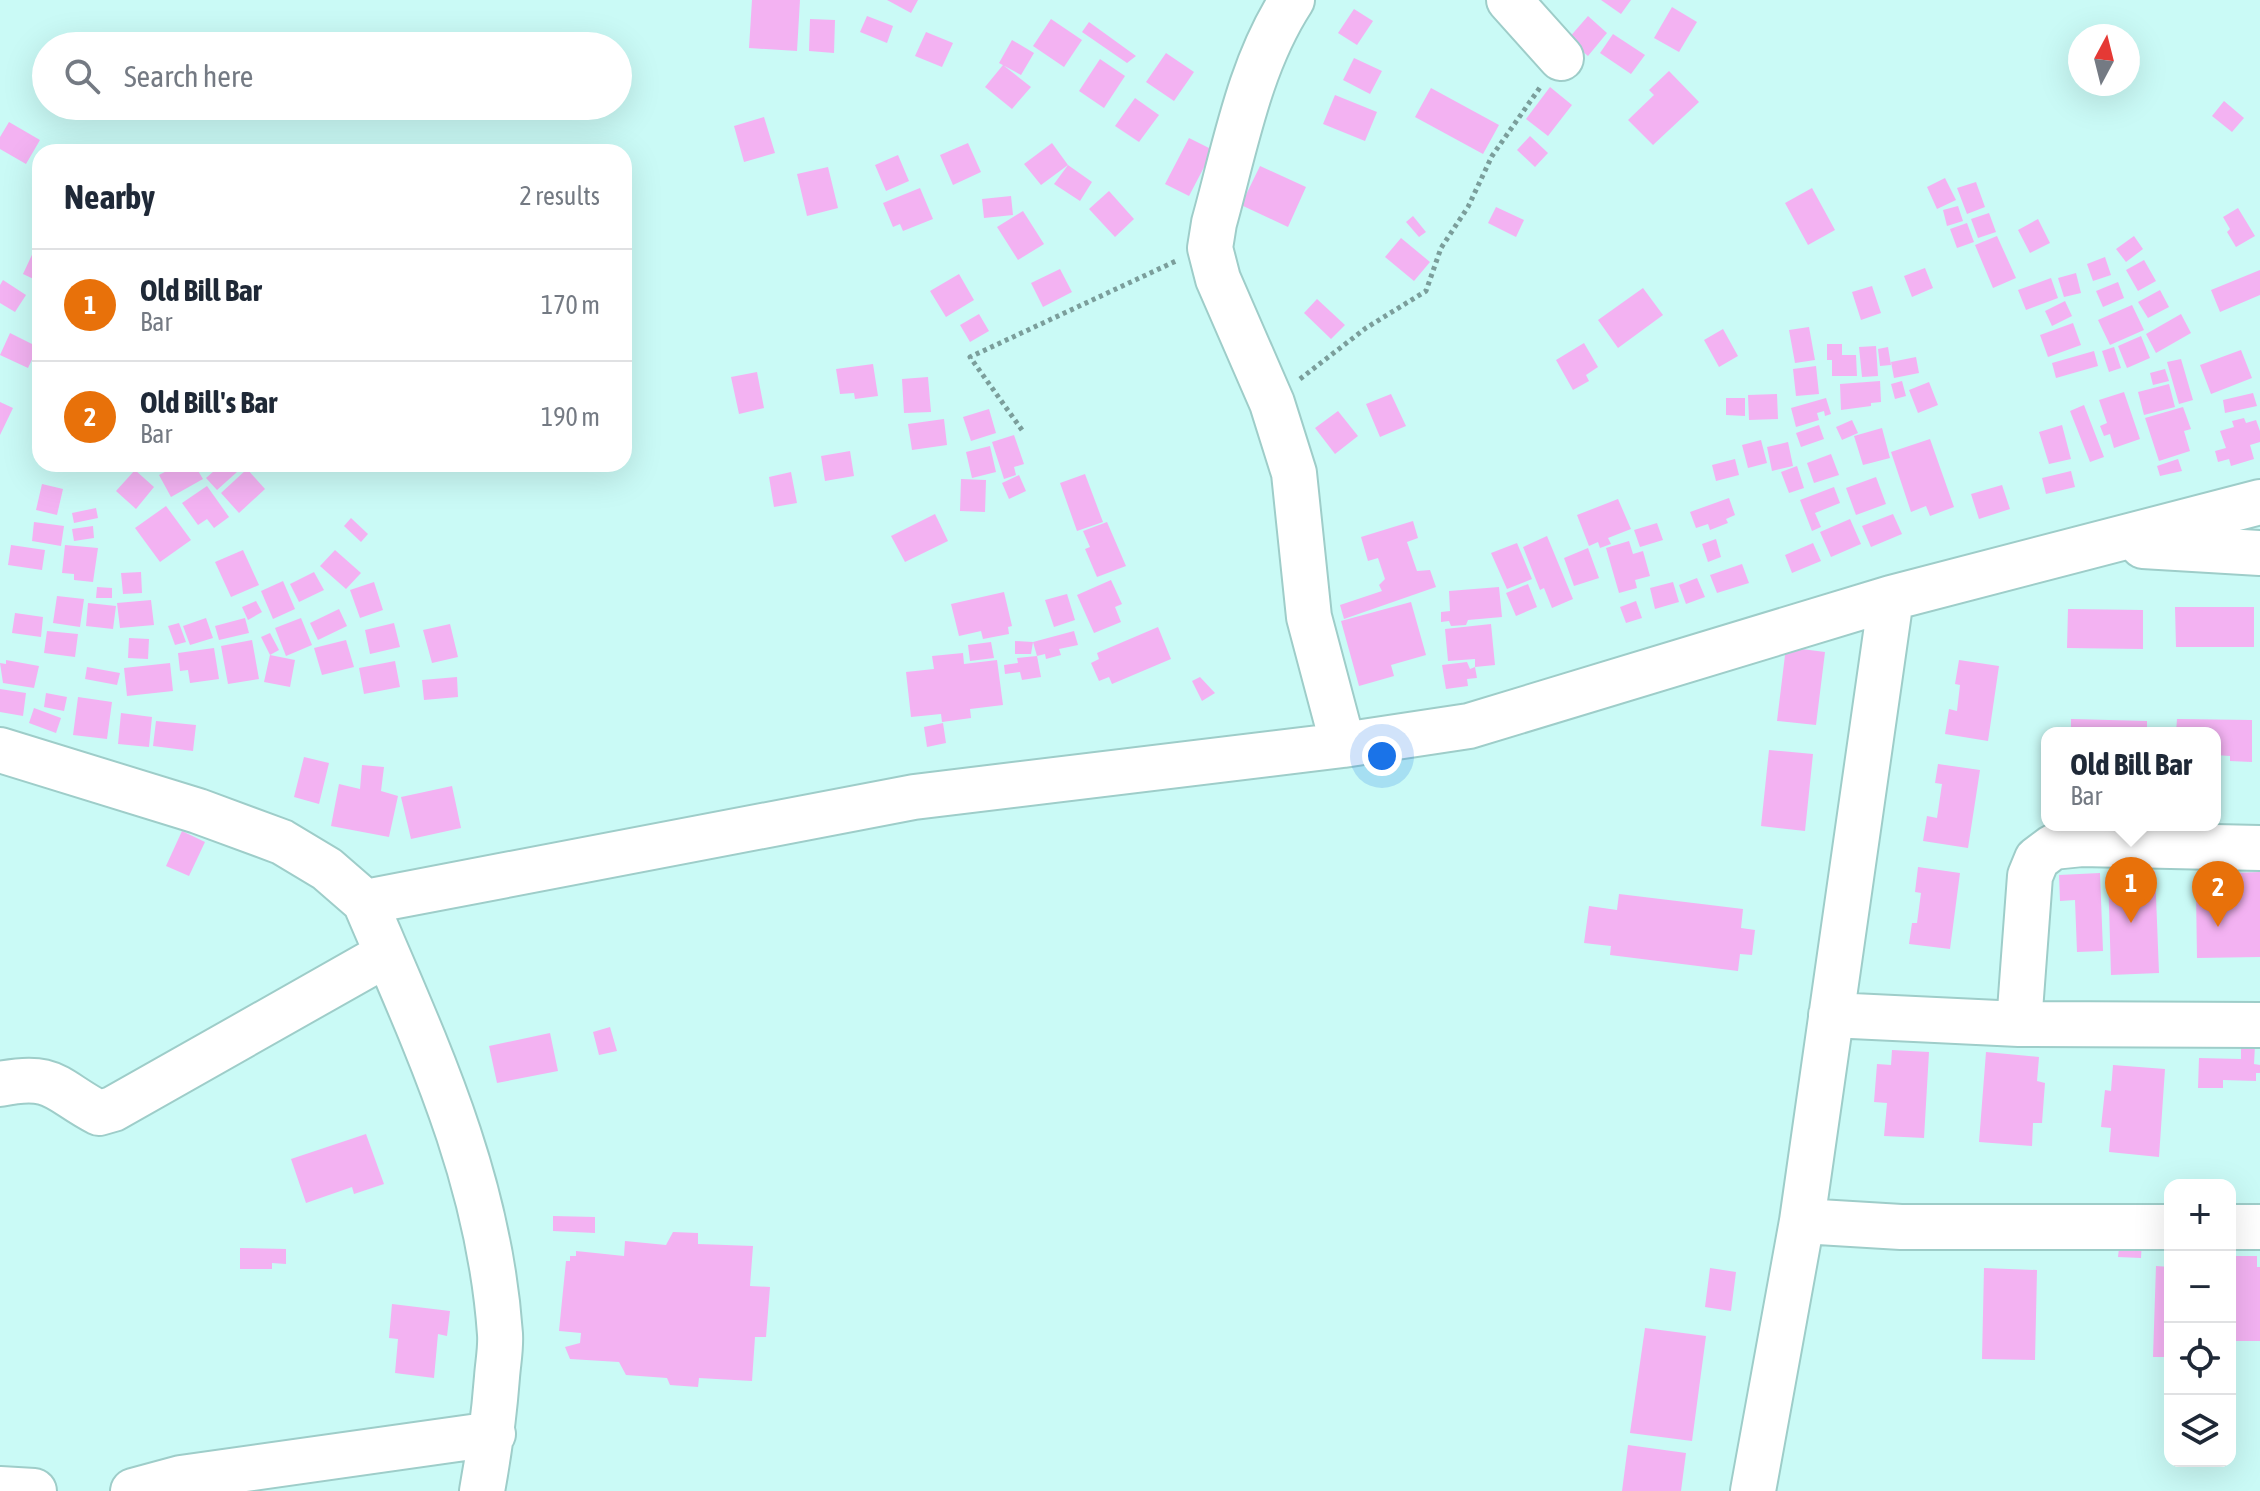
<!DOCTYPE html>
<meta charset="utf-8">
<style>
:root{--surface:#fff;--page:#f2f2f3;--text:#1f2937;--muted:#747a83;--line:#e0e1e3;--accent:#111827}
body{margin:0;font-family:"Asap Condensed",sans-serif;background:var(--page);color:var(--text)}
.controls{position:absolute;right:24px;bottom:24px;display:grid;overflow:hidden;border-radius:16px;box-shadow:0 8px 32px #0002}
.controls button{width:72px;height:72px;display:grid;place-items:center;padding:0;border:0;border-bottom:2px solid var(--line);background:var(--surface);color:var(--text);font:40px sans-serif}
.compass{position:absolute;left:2068px;top:24px;width:72px;height:72px;border-radius:50%;background:var(--surface);box-shadow:0 8px 32px #0002;rotate:7deg}
.you{position:absolute;left:1382px;top:756px;width:28px;height:28px;margin:-20px;border:6px solid #fff;border-radius:50%;background:#1a73e8;box-shadow:0 0 0 12px #1a73e833}
.badge{display:grid;place-items:center;width:52px;height:52px;border-radius:50%;background:var(--accent);color:#fff;font-size:26px;font-weight:700}
.pin{position:absolute;translate:-50% -66px;filter:drop-shadow(0 2px 4px #0008)}
.pin::after{content:'';position:absolute;top:42px;width:28px;height:24px;background:inherit;clip-path:polygon(0 0,100% 0,50% 100%)}
.popup{position:absolute;left:2041px;top:727px;width:180px;height:104px;box-sizing:border-box;display:grid;place-content:center;border-radius:16px;background:var(--surface);filter:drop-shadow(0 2px 6px #0005);font-size:26px;white-space:nowrap;color:var(--muted)}
.popup b{font-size:30px;color:var(--text)}
.popup::after{content:'';position:absolute;left:50%;top:100%;margin-left:-16px;border:16px solid transparent;border-top-color:var(--surface)}
.list{margin:0;padding:0;list-style:none}
h2{display:flex;justify-content:space-between;align-items:center;height:104px;margin:0;padding:0 32px;font-size:34px}
h2 small{font-size:26px;font-weight:400;color:var(--muted)}
.list li{display:grid;grid-template-columns:52px 1fr auto;gap:24px;align-items:center;box-sizing:border-box;height:112px;padding:0 32px;border-top:2px solid var(--line)}
.list b{display:block;font-size:30px;white-space:nowrap}
.list p{margin:0;font-size:26px;white-space:nowrap;color:var(--muted)}
.list em{font-size:26px;font-style:normal;color:var(--muted)}
.icon{flex:none;width:44px;height:44px;fill:none;stroke:currentColor;stroke-width:2;stroke-linecap:round;stroke-linejoin:round}
.map{position:relative;flex:none;width:2260px;height:1491px;overflow:hidden}
.search{position:absolute;background:var(--surface);box-shadow:0 8px 32px #0002;left:32px;top:32px;width:600px;height:88px;display:flex;align-items:center;gap:20px;box-sizing:border-box;padding:0 28px;border-radius:44px;color:var(--muted);font-size:30px}
.panel{position:absolute;background:var(--surface);box-shadow:0 8px 32px #0002;left:32px;top:144px;width:600px;height:328px;border-radius:24px}
.map>svg:first-child{display:block}
</style>
<div class="map">
<svg width="2260" height="1491" viewBox="0 0 2260 1491">
<rect width="100%" height="100%" fill="#cafaf6"/>
<path fill="#f3b2f2" d="M752,0H800L797,51L749,48Z
M887,0H918L911,13Z
M1601,0H1631L1621,14Z
M1672,7L1697,22L1679,52L1654,38Z
M1354,9L1373,21L1357,45L1338,33Z
M867,16L893,26L887,43L860,32Z
M1588,16L1607,33L1588,56L1568,39Z
M810,19L835,20L834,53L809,51Z
M1051,19L1082,40L1064,67L1033,46Z
M1089,22L1136,56L1127,63L1082,32Z
M926,32L953,43L942,67L915,56Z
M1613,34L1645,55L1631,74L1600,53Z
M1012,40L1034,53L1021,75L999,63Z
M1166,53L1194,72L1174,101L1146,82Z
M1354,58L1382,71L1370,94L1343,80Z
M1100,59L1125,76L1104,108L1079,91Z
M1003,65L1031,87L1012,109L985,87Z
M1669,71L1699,102L1653,145L1628,120L1654,95L1649,90Z
M1550,87L1572,105L1548,136L1526,119Z
M1431,88L1499,125L1483,154L1415,117Z
M1335,95L1377,112L1365,141L1323,124Z
M1135,98L1159,115L1139,142L1115,126Z
M2224,101L2244,118L2232,132L2212,116Z
M764,117L775,153L744,162L734,126Z
M9,122L40,140L26,164L0,149V137Z
M1530,136L1548,153L1535,167L1517,150Z
M1189,138L1213,150L1189,196L1165,184Z
M968,143L981,172L953,185L940,155Z
M1052,143L1068,165L1041,185L1024,164Z
M898,155L909,181L886,191L875,165Z
M1068,165L1092,182L1080,201L1054,184Z
M1260,166L1306,187L1288,227L1241,205Z
M828,167L838,208L807,216L797,174Z
M1945,178L1956,200L1937,209L1927,187Z
M1976,182L1985,207L1967,214L1957,188Z
M920,188L933,219L903,231L900,224L893,227L883,203Z
M1812,188L1835,230L1808,245L1785,203Z
M1109,191L1134,219L1115,237L1089,209Z
M1011,196L1013,215L984,218L982,199Z
M1958,206L1963,221L1947,226L1943,210Z
M1496,207L1524,220L1516,237L1488,223Z
M2238,208L2255,236L2236,247L2227,232L2230,229L2223,217Z
M1023,211L1044,244L1018,260L997,227Z
M1989,213L1996,232L1978,238L1971,219Z
M1413,216L1426,232L1419,237L1406,222Z
M2038,219L2050,243L2030,253L2018,230Z
M1967,223L1974,242L1957,248L1950,229Z
M1997,236L2016,278L1993,288L1975,245Z
M2134,236L2143,249L2126,262L2116,249Z
M1401,238L1430,262L1414,281L1385,257Z
M37,244L40,246V282L23,274Z
M2105,257L2111,275L2093,281L2087,264Z
M2144,260L2156,281L2138,291L2126,270Z
M1925,268L1933,288L1912,297L1904,276Z
M1060,269L1072,292L1043,307L1031,283Z
M2260,270V295L2220,312L2211,290Z
M2076,273L2081,293L2064,297L2058,278Z
M959,274L974,300L946,317L930,291Z
M2051,278L2058,298L2026,310L2018,290Z
M3,280L26,295L15,312L0,303V285Z
M2118,282L2124,298L2103,307L2096,291Z
M1872,286L1881,313L1861,320L1852,292Z
M1643,288L1663,315L1618,348L1598,320Z
M2160,290L2169,307L2148,318L2138,302Z
M1317,299L1345,325L1331,339L1304,313Z
M2065,301L2072,316L2052,326L2045,311Z
M2132,305L2144,330L2110,345L2098,320Z
M979,314L989,331L970,342L960,325Z
M2181,314L2191,333L2156,353L2146,334Z
M2073,323L2081,345L2048,357L2040,335Z
M1809,327L1815,360L1795,363L1789,330Z
M1723,329L1738,356L1719,367L1704,340Z
M10,333L38,347L28,368L0,355Z
M2141,336L2150,358L2127,368L2118,346Z
M1584,343L1598,367L1586,375L1589,381L1573,390L1556,360Z
M1827,344H1842V355H1856L1857,376H1832V360H1827Z
M1876,346L1878,376L1862,377L1859,347Z
M1888,347L1891,365L1880,366L1878,349Z
M2114,347L2121,368L2109,372L2102,351Z
M2241,350L2252,378L2211,394L2200,365Z
M2094,351L2098,366L2056,378L2052,363Z
M1916,357L1919,373L1894,378L1891,362Z
M2181,359L2193,400L2179,404L2167,362Z
M873,364L878,396L855,399L854,393L840,394L836,369Z
M1816,366L1819,394L1796,396L1793,369Z
M2165,369L2169,381L2153,385L2150,373Z
M757,372L764,408L739,414L731,377Z
M928,377L931,412L904,413L902,379Z
M1880,381L1881,402L1871,403V406L1841,410L1840,384Z
M1902,381L1906,396L1895,399L1891,384Z
M1929,382L1938,405L1918,413L1909,390Z
M2169,384L2175,407L2144,415L2138,392Z
M2124,392L2140,439L2114,448L2110,434L2104,436L2100,426L2107,423L2099,400Z
M2253,393L2257,406L2225,413L2223,400Z
M1391,394L1406,426L1380,437L1366,404Z
M1777,394L1778,419L1749,420L1748,395Z
M1726,398H1745V416L1726,415Z
M1826,398L1831,414L1825,416L1824,411L1817,413L1819,420L1796,427L1791,408Z
M0,402L13,408L0,435Z
M2084,405L2104,457L2090,462L2070,411Z
M2183,407L2191,429L2184,431L2190,451L2159,461L2145,418Z
M989,409L996,433L971,441L963,417Z
M1338,411L1358,436L1335,454L1315,428Z
M2244,418L2246,423L2256,420L2260,431V442L2250,445L2254,459L2231,466L2229,459L2218,462L2215,451L2226,448L2220,431L2234,427L2232,421Z
M944,419L947,445L912,450L908,424Z
M1852,420L1858,433L1842,440L1836,427Z
M1819,425L1824,439L1801,447L1796,433Z
M2062,425L2071,459L2049,464L2039,432Z
M1882,428L1890,458L1863,465L1854,436Z
M1014,435L1024,464L1014,467L1016,475L1004,479L992,442Z
M1930,439L1954,507L1930,516L1926,506L1911,512L1891,452Z
M1761,440L1767,463L1748,468L1742,445Z
M1788,442L1793,466L1772,471L1767,447Z
M990,446L996,472L972,478L966,452Z
M850,451L854,476L825,481L821,456Z
M1831,454L1839,475L1814,483L1807,463Z
M1735,459L1739,475L1716,481L1712,465Z
M2178,459L2182,471L2160,476L2157,466Z
M180,464H194L203,479L171,497L159,475Z
M222,464H230L237,472L217,490L206,478Z
M1797,466L1804,488L1789,493L1781,472Z
M247,469L265,489L239,513L221,493Z
M135,470L154,487L136,509L116,491Z
M2071,471L2075,487L2046,494L2042,478Z
M791,472L797,503L774,507L769,477Z
M1085,474L1103,522L1077,531L1060,483Z
M1019,475L1026,491L1009,499L1002,483Z
M1876,477L1886,504L1856,515L1846,488Z
M961,479L986,480L985,512L960,511Z
M42,484L63,489L57,515L36,510Z
M2002,485L2010,509L1979,519L1971,494Z
M207,486L229,517L214,528L207,519L198,525L182,503Z
M1834,487L1840,503L1815,513L1821,527L1812,531L1800,500Z
M1729,498L1735,515L1726,519L1728,523L1710,530L1708,524L1696,528L1690,512Z
M1618,499L1631,529L1608,538L1611,544L1600,548L1598,542L1589,546L1577,515Z
M166,506L191,540L160,562L135,528Z
M96,508L98,518L74,523L72,513Z
M935,514L948,541L905,562L891,536Z
M1893,514L1902,534L1871,547L1862,526Z
M351,518L368,534L361,542L344,526Z
M1850,519L1861,544L1831,557L1820,532Z
M1413,521L1418,538L1407,542L1417,571L1430,570L1436,587L1344,619L1340,605L1382,591L1379,585L1385,579L1378,558L1368,561L1361,537Z
M34,522L64,526L61,546L32,541Z
M1107,522L1126,566L1097,577L1085,549L1090,547L1083,531Z
M1657,523L1663,540L1640,547L1634,530Z
M93,526L94,538L74,541L72,529Z
M1547,536L1573,599L1552,608L1544,588L1540,590L1523,547Z
M1716,539L1721,557L1708,562L1702,544Z
M1629,541L1633,554L1643,551L1650,576L1635,580L1637,588L1619,593L1606,548Z
M1517,543L1532,579L1507,589L1491,553Z
M1813,543L1821,561L1792,573L1785,555Z
M11,545L45,550L42,570L8,565Z
M65,545L98,548L93,582L74,580V574L62,573Z
M1588,548L1599,578L1574,586L1564,558Z
M243,550L259,585L231,597L215,562Z
M335,550L361,573L346,589L320,566Z
M1742,564L1749,583L1717,593L1710,575Z
M141,572L142,593L123,594L121,573Z
M314,572L324,590L299,602L290,584Z
M1697,578L1705,597L1686,604L1679,585Z
M1111,580L1122,604L1115,607L1121,622L1094,633L1077,595Z
M283,581L295,609L273,619L261,591Z
M374,582L383,610L360,618L350,590Z
M1673,582L1679,602L1655,609L1650,588Z
M1528,584L1537,607L1516,616L1506,593Z
M97,587L112,588V598H96Z
M1499,587L1502,617L1468,620L1466,625L1451,626L1449,621L1441,622V612L1450,611L1449,591Z
M1004,592L1012,626L1008,627L1009,634L983,639L981,631L959,636L951,604Z
M1067,594L1075,620L1054,627L1045,600Z
M57,596L84,599L80,627L53,623Z
M151,600L154,625L120,628L117,603Z
M256,601L262,612L248,620L242,607Z
M1636,601L1642,618L1626,623L1620,607Z
M1411,602L1426,655L1391,665L1394,676L1359,686L1341,621Z
M88,603L116,606L113,629L86,626Z
M2175,607H2254V647H2176Z
M339,609L347,626L318,640L310,623Z
M2068,609L2143,610V649L2067,648Z
M15,613L43,617L41,637L12,633Z
M206,618L213,638L190,645L183,626Z
M245,618L249,633L219,640L215,626Z
M301,618L312,645L286,656L275,628Z
M179,623L186,642L175,645L168,626Z
M394,623L400,647L370,654L365,630Z
M450,624L458,657L432,663L423,630Z
M1491,624L1495,665L1475,667V659L1448,661L1445,629Z
M1158,627L1171,659L1112,684L1109,677L1099,681L1091,663L1099,659L1097,653Z
M47,631L78,634L75,657L44,653Z
M1074,631L1078,645L1059,649L1061,655L1046,659L1045,654L1037,656L1041,677L1022,680L1020,672L1005,674L1004,665L1018,663L1017,658L1037,656L1033,642L1031,654H1015V641L1033,642Z
M270,633L279,650L270,655L295,660L290,687L264,682L270,655L261,637Z
M129,638L149,639L148,659L128,658Z
M252,640L259,679L228,684L221,646Z
M346,640L354,667L322,675L314,648Z
M991,642L994,658L970,661L968,645Z
M1786,647L1825,652L1816,725L1777,721Z
M214,648L219,679L190,683L188,670L180,671L178,653Z
M963,653L964,664L997,660L1003,705L970,709L971,718L942,722L941,714L911,717L906,672L934,669L932,656Z
M6,660L39,666L34,688L3,683L0,663L6,664Z
M1959,660L1999,666L1988,741L1945,734L1949,709L1957,711L1960,685L1955,684Z
M395,661L400,687L364,694L359,668Z
M1467,662L1470,669L1475,667L1477,678L1467,679L1468,686L1446,689L1442,665Z
M170,663L173,691L127,696L124,668Z
M87,667L120,673L117,685L85,679Z
M457,677L458,697L424,700L422,680Z
M1200,677L1215,693L1202,701L1192,681Z
M0,689L26,693L23,716L0,712Z
M46,693L67,697L64,711L44,707Z
M78,697L112,702L107,739L73,735Z
M34,708L61,718L56,733L29,723Z
M121,713L152,717L149,747L118,744Z
M2071,719L2147,721V733H2071Z
M2177,719L2252,720V762L2230,761V756L2215,755V733H2176Z
M156,721L196,725L193,751L153,746Z
M943,723L946,743L927,747L924,727Z
M1769,750L1813,754L1805,831L1761,826Z
M304,757L329,763L319,804L294,797Z
M1938,764L1980,770L1968,848L1923,841L1927,816L1937,818L1942,784L1935,783Z
M362,765L384,767L381,791L398,796L389,837L331,826L339,784L360,789Z
M452,786L461,828L411,839L401,797Z
M182,831L205,842L189,876L166,866Z
M1918,867L1960,873L1950,949L1909,944L1912,923H1917L1921,893L1915,892Z
M2155,871L2159,973L2111,975L2108,872Z
M2260,872V957L2197,958L2196,892H2235L2232,873Z
M2100,873L2103,951L2077,952L2075,900L2060,901L2059,875Z
M1619,894L1743,909L1741,928L1755,930L1752,955L1740,954L1738,971L1610,955L1611,946L1584,943L1589,906L1617,910Z
M610,1027L617,1051L599,1055L593,1032Z
M550,1033L558,1071L497,1083L489,1046Z
M2241,1045H2255L2254,1064L2260,1065V1073H2256V1081L2223,1080V1088H2198L2199,1058L2241,1059Z
M1892,1050L1929,1052L1924,1138L1884,1136L1887,1103L1874,1102L1877,1064L1891,1065Z
M1986,1052L2039,1057L2037,1081L2045,1083L2042,1123H2033L2032,1146L1979,1142Z
M2113,1065L2165,1069L2159,1157L2109,1152L2111,1128L2101,1127L2105,1090L2111,1091Z
M366,1134L384,1184L354,1194L352,1187L306,1203L291,1159Z
M553,1216L595,1217V1233L553,1231Z
M673,1232L698,1233V1244L753,1246L750,1286L770,1287L766,1337H755L752,1381L699,1378L698,1387L670,1385L667,1378L626,1375L619,1362L570,1359L565,1347L580,1343L581,1333L559,1331L566,1261H570V1256H576V1251L624,1256L625,1241L666,1245Z
M2120,1239L2142,1240L2141,1258L2118,1257Z
M240,1248L286,1249V1264L272,1263V1269H240Z
M2236,1256H2257V1267H2260V1341H2234Z
M2156,1266L2170,1267V1357H2153Z
M1710,1268L1736,1272L1731,1311L1705,1307Z
M1984,1268L2037,1270L2035,1360L1982,1359Z
M392,1304L450,1311L447,1336L438,1334L434,1378L395,1373L398,1339L389,1338Z
M1645,1328L1706,1336L1692,1441L1630,1433Z
M1628,1445L1686,1453L1681,1491H1622Z"/>
<g fill="none" stroke-linecap="round" stroke-linejoin="round">
<defs>
<path id="minor" d="M1292,0C1249,66 1235,148 1214,223L1210,248L1218,279L1272,403L1294,473L1309,617L1343,745
M1509,0L1561,58
M2143,546L2260,553
M0,750L198,811L282,842L327,869L365,902L914,797L1343,745L1469,726L1891,598L2260,502
M365,902C426,1045 489,1176 500,1334C501,1348 498,1363 497,1377C494,1416 489,1453 482,1491
M1831,1015L2019,1024L2260,1025
M2019,1024L2030,876L2037,859L2053,847L2082,844L2260,848
M0,1084C55,1073 55,1090 99,1113L113,1109L387,954
M1802,1221L1891,598
M2230,1227H2260
M0,1489L34,1491
M133,1491L181,1478L493,1434
M1753,1491L1802,1221L1901,1227H2170"/>
</defs>
<use href="#minor" stroke="#9ecdc9" stroke-width="48"/>
<path stroke="#7b9e9b" stroke-width="5" stroke-dasharray="4 4" stroke-linecap="butt" d="M1300,379L1366,328L1426,291L1441,248L1468,207L1492,156L1541,86
M1022,430L970,357L1176,261"/>
<use href="#minor" stroke="#fff" stroke-width="44"/>
</g>
</svg>
<div class="controls">
<button>+</button>
<button>−</button>
<button><svg class="icon" aria-label="locate" viewBox="0 0 24 24"><circle cx="12" cy="12" r="6"/><path d="M12 2v4M12 18v4M2 12h4M18 12h4"/></svg></button>
<button><svg class="icon" aria-label="layers" viewBox="0 0 24 24"><path d="M12 4l9 5-9 5-9-5zM3 14l9 5 9-5"/></svg></button>
</div>
<svg class="compass" viewBox="-18 -18 36 36"><path d="M0-13l5 13h-10z" fill="#e53935"/><path d="M0 13l5-13h-10z" fill="#747a83"/></svg>
<div class="you"></div>
<div class="pin badge" style="left:2131px;top:923px;background:#e8710a">1</div>
<div class="popup"><b>Old Bill Bar</b>Bar</div>
<div class="pin badge" style="left:2218px;top:927px;background:#e8710a">2</div>
<div class="search"><svg class="icon" aria-label="search" viewBox="0 0 24 24"><circle cx="10" cy="10" r="6"/><path d="M15 15l6 6"/></svg>Search here</div>
<section class="panel">
<h2>Nearby<small>2 results</small></h2>
<ul class="list">
<li><span class="badge" style="background:#e8710a">1</span><div><b>Old Bill Bar</b><p>Bar</p></div><em>170 m</em></li>
<li><span class="badge" style="background:#e8710a">2</span><div><b>Old Bill's Bar</b><p>Bar</p></div><em>190 m</em></li>
</ul>
</section>
</div>
